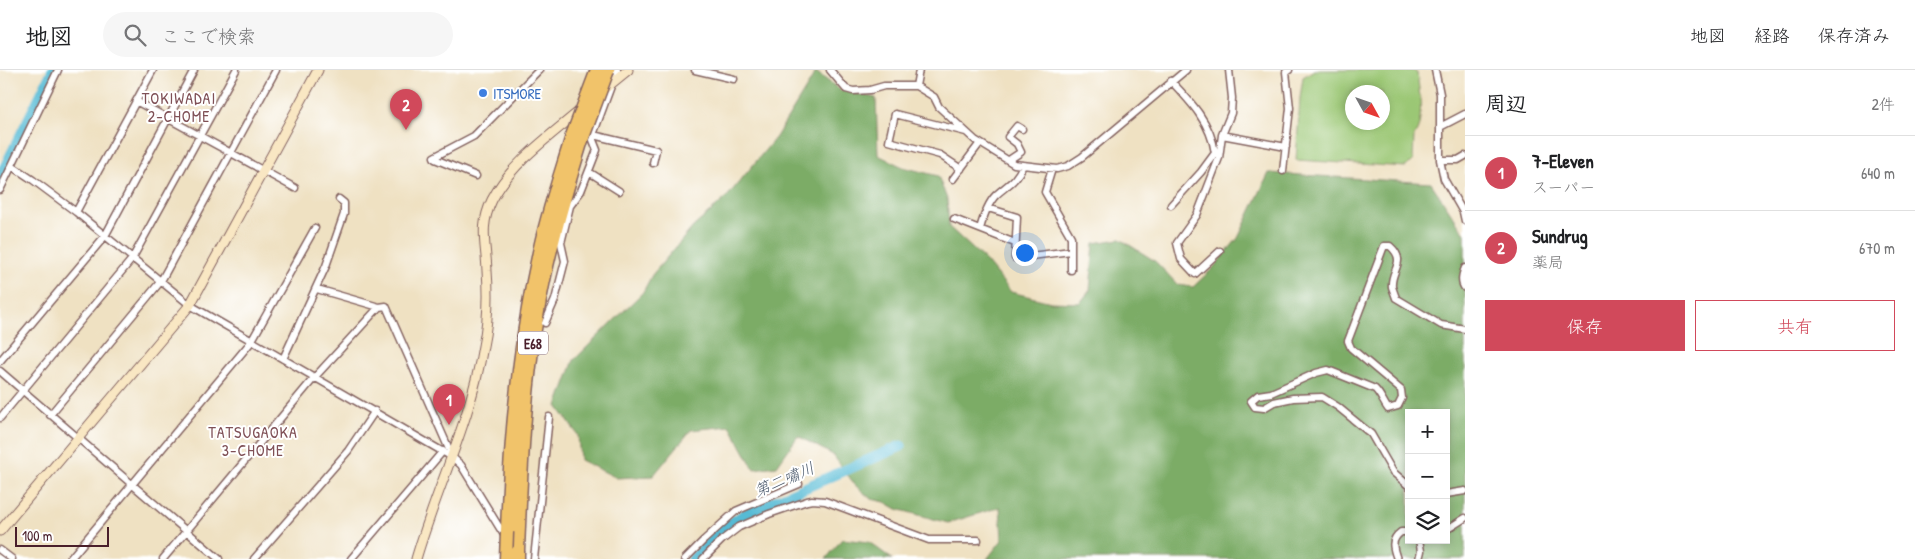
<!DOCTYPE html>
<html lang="ja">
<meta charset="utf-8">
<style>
:root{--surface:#fff;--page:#f6f6f6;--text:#202124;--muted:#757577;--line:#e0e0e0;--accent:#d1495b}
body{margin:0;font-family:"Patrick Hand","Klee One",sans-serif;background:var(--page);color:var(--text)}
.controls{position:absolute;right:15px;bottom:15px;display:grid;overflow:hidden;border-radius:0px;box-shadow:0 2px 8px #0003}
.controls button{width:45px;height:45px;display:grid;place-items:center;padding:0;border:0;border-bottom:1px solid var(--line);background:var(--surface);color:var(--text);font:25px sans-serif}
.compass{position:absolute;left:1345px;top:15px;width:45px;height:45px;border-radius:50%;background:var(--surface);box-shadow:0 2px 8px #0003;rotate:130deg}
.scale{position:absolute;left:15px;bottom:12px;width:94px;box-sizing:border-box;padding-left:5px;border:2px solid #4a1f2b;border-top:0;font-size:14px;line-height:18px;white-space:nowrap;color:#4a1f2b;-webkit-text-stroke:4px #fff;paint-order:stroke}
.you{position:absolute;left:1024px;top:182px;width:18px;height:18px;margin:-12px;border:4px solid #fff;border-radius:50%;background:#1a73e8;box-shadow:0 0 0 8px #1a73e833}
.badge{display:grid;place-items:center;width:32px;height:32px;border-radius:50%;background:var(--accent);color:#fff;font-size:16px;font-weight:700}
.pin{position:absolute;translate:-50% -41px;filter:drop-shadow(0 1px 2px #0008)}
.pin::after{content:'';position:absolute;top:26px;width:18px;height:15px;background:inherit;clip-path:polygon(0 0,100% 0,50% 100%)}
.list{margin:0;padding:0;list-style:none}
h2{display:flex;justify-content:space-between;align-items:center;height:65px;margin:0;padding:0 20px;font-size:21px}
h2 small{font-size:16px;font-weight:400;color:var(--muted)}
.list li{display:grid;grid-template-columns:32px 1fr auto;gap:15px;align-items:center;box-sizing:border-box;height:75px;padding:0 20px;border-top:1px solid var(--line)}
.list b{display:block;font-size:19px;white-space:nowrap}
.list p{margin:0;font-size:16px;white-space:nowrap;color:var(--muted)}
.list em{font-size:16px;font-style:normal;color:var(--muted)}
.actions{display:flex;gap:10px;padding:15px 20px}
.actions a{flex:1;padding:11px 0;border:1px solid var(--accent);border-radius:0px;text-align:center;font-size:18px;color:var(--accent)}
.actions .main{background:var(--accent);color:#fff}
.icon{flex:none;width:28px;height:28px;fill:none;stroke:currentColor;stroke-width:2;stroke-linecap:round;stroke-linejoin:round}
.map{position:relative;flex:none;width:1465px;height:489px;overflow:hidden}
header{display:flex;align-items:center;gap:30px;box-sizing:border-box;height:70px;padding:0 25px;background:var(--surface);border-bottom:1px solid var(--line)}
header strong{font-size:24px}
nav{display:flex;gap:28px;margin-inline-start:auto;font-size:18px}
.search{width:350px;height:45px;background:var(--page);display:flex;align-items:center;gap:12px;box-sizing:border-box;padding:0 18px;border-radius:28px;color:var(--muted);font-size:19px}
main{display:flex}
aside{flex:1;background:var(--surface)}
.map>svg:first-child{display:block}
</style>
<header>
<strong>地図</strong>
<div class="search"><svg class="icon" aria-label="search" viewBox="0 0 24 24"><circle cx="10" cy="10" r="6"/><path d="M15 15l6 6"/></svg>ここで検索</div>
<nav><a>地図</a><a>経路</a><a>保存済み</a></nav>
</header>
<main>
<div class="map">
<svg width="1465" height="489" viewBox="0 0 1465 489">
<rect width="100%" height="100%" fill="#fff"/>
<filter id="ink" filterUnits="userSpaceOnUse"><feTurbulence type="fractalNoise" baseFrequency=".02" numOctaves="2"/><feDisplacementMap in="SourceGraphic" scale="10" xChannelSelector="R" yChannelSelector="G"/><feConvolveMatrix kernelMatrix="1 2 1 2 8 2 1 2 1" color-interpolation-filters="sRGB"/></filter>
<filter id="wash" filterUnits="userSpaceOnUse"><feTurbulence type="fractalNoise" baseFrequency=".0096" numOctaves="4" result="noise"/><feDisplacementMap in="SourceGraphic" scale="20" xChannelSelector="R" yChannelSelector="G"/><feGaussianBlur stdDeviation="1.12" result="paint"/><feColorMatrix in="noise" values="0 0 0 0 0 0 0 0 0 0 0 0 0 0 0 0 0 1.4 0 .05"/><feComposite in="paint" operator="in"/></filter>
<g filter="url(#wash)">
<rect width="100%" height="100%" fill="#efe1c2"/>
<path fill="#9bc775" stroke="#727350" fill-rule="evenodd" d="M1314,0H1412L1417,3C1419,19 1425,53 1414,66L1413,90L1406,97L1296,90L1300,28L1303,7ZM1352,22H1382V52H1352Z"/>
<path fill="#7cac66" stroke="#636648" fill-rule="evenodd" d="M816,2L840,20L876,28L878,85L903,97L938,106L947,129L949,157L986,191L1011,222L1051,232L1080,233L1090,220L1094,173L1120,169L1155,191L1178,215L1193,217L1213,198L1238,168L1269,103L1431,113L1465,164V489H987L1002,470L1000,437L948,453L897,439L885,432L871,429L855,415L833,385L798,366L777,396L754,399L730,356L691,360L653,406L617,408L580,390L578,365L557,336L574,290L643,222L652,205L693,157L726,128L776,67ZM1409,343H1446V470H1409Z
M842,469L869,472L892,489H826Z"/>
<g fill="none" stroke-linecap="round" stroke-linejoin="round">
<path stroke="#56bbd5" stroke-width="11" d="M0,107L53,0
M693,489L723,458L747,443L901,376"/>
</g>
</g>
<g filter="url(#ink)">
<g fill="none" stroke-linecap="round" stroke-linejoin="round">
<defs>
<path id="street" d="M695,0L734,9
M830,0L846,19L853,21L870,20L884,16H916L934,27L939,37L975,70L1014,94L1057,99L1068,96L1082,87L1186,0
M1435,0L1440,24V90L1444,109L1463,142L1465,151
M916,16L919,0
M136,31L295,118
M1440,57L1465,44
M593,65L656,80L653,93
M1222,65L1286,77
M1009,90L1021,82L1017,74L1008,67L1017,56L1022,59
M1440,90H1458L1465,86
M12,96L33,110L76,142L190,235L452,387L461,395L504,465
M961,99L940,85L889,71L895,44L966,62
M1052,99L1045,122L1071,167V200
M1283,101L1290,38L1286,2L1289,0
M589,102L619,121
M476,106L435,89L434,87L474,66L539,0
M953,109L980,73
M0,120L58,0
M1171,135L1201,102L1215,83C1211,53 1191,32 1171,11
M988,138L1017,147L1015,188L1071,181
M76,142L153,0
M954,149L1015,173
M980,159C983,148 988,133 996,125C1008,114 1016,112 1023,95
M1220,181L1195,204L1181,189L1177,173L1197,145L1219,88L1222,65L1231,43L1232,28L1229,0
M1465,198C1462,205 1460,212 1465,218
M317,219L379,237
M545,253L555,230L565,191L561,173L570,136L581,121L597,80L593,70V65L617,0
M283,289L326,196L344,144V133L339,129
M0,291L105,166L194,0
M0,301L219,489
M50,345L161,211L276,0
M0,348L132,189L236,0
M1409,416L1393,402L1371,364L1338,337L1322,327L1293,328L1274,332L1264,338L1255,337L1251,331L1258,325L1271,323L1316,303L1328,300L1375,319C1381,325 1383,332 1388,339L1398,336L1402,328L1401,320L1351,278L1348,271L1384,176H1390C1408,192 1390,200 1392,217C1393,220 1395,225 1396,228L1441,255L1465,259
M1446,424L1465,421
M1446,460L1465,448
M1419,470L1421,481L1419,489
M0,480L12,489
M70,489L251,272L315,158
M163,489L314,308L379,237L386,236L452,386
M254,489L348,381L375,341
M351,489L443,381
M534,489L549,347
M685,489L704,470L736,441L799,414
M703,489L722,470L739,457L769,444L807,431L812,430L825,431L929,470H978
M1397,489C1393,478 1390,470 1401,462H1409"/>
<path id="secondary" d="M601,22L628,0
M0,461L190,235L318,0
M416,489C437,417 471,350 483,276C488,252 489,225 487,201C486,173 479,157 492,130C510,94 551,65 582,39"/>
<path id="highway" d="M507,462C510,369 518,278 538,187C546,146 560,106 572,66
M518,481C521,403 524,324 537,247C547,186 564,128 582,70"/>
</defs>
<use href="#street" stroke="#846360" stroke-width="9"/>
<use href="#secondary" stroke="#846360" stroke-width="11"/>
<use href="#highway" stroke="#846360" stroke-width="15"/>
<use href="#street" stroke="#fff" stroke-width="6"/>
<use href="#secondary" stroke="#f9e7c3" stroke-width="9"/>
<use href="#highway" stroke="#f1c36a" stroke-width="12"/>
<defs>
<path id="highway-bridge" d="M572,66L597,0
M582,70L608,0
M506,489L507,462
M518,489V481"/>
</defs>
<use href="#highway-bridge" stroke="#846360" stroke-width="15" stroke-linecap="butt"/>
<use href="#highway-bridge" stroke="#f1c36a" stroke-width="12"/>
</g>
</g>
<circle fill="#3f7fe0" stroke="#fff" stroke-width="2" cx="483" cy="23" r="5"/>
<g text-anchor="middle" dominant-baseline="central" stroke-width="4" stroke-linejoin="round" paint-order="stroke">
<rect fill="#fff" stroke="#80626b" stroke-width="1" x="518" y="261.5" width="30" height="23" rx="4"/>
<g font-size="14" font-weight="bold" fill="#4a1f2b">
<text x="533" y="273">E68</text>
</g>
<g font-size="15" fill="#366cbe" stroke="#fff" text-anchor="start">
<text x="493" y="23">ITSMORE</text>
</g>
<g font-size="16" letter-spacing="1" fill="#7f5056" stroke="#fff">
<text x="179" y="28">TOKIWADAI<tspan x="179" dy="18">2-CHOME</tspan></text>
<text x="253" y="362">TATSUGAOKA<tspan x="253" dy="18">3-CHOME</tspan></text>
</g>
<g font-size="16" font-style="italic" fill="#4f5d6f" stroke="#fff">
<text transform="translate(784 409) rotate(-23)">第二嘯川</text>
</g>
</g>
</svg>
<div class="controls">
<button>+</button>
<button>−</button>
<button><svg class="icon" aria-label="layers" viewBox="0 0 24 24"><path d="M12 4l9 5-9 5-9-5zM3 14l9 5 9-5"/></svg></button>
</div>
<svg class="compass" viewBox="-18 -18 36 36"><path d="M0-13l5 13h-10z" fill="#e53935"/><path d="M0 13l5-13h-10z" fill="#757577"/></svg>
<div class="scale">100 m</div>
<div class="you"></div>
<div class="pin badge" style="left:449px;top:355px">1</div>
<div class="pin badge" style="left:406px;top:60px">2</div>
</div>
<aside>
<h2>周辺<small>2件</small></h2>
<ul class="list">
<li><span class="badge">1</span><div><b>7-Eleven</b><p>スーパー</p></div><em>640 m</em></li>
<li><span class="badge">2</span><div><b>Sundrug</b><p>薬局</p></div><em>670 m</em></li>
</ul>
<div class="actions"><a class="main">保存</a><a>共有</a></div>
</aside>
</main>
